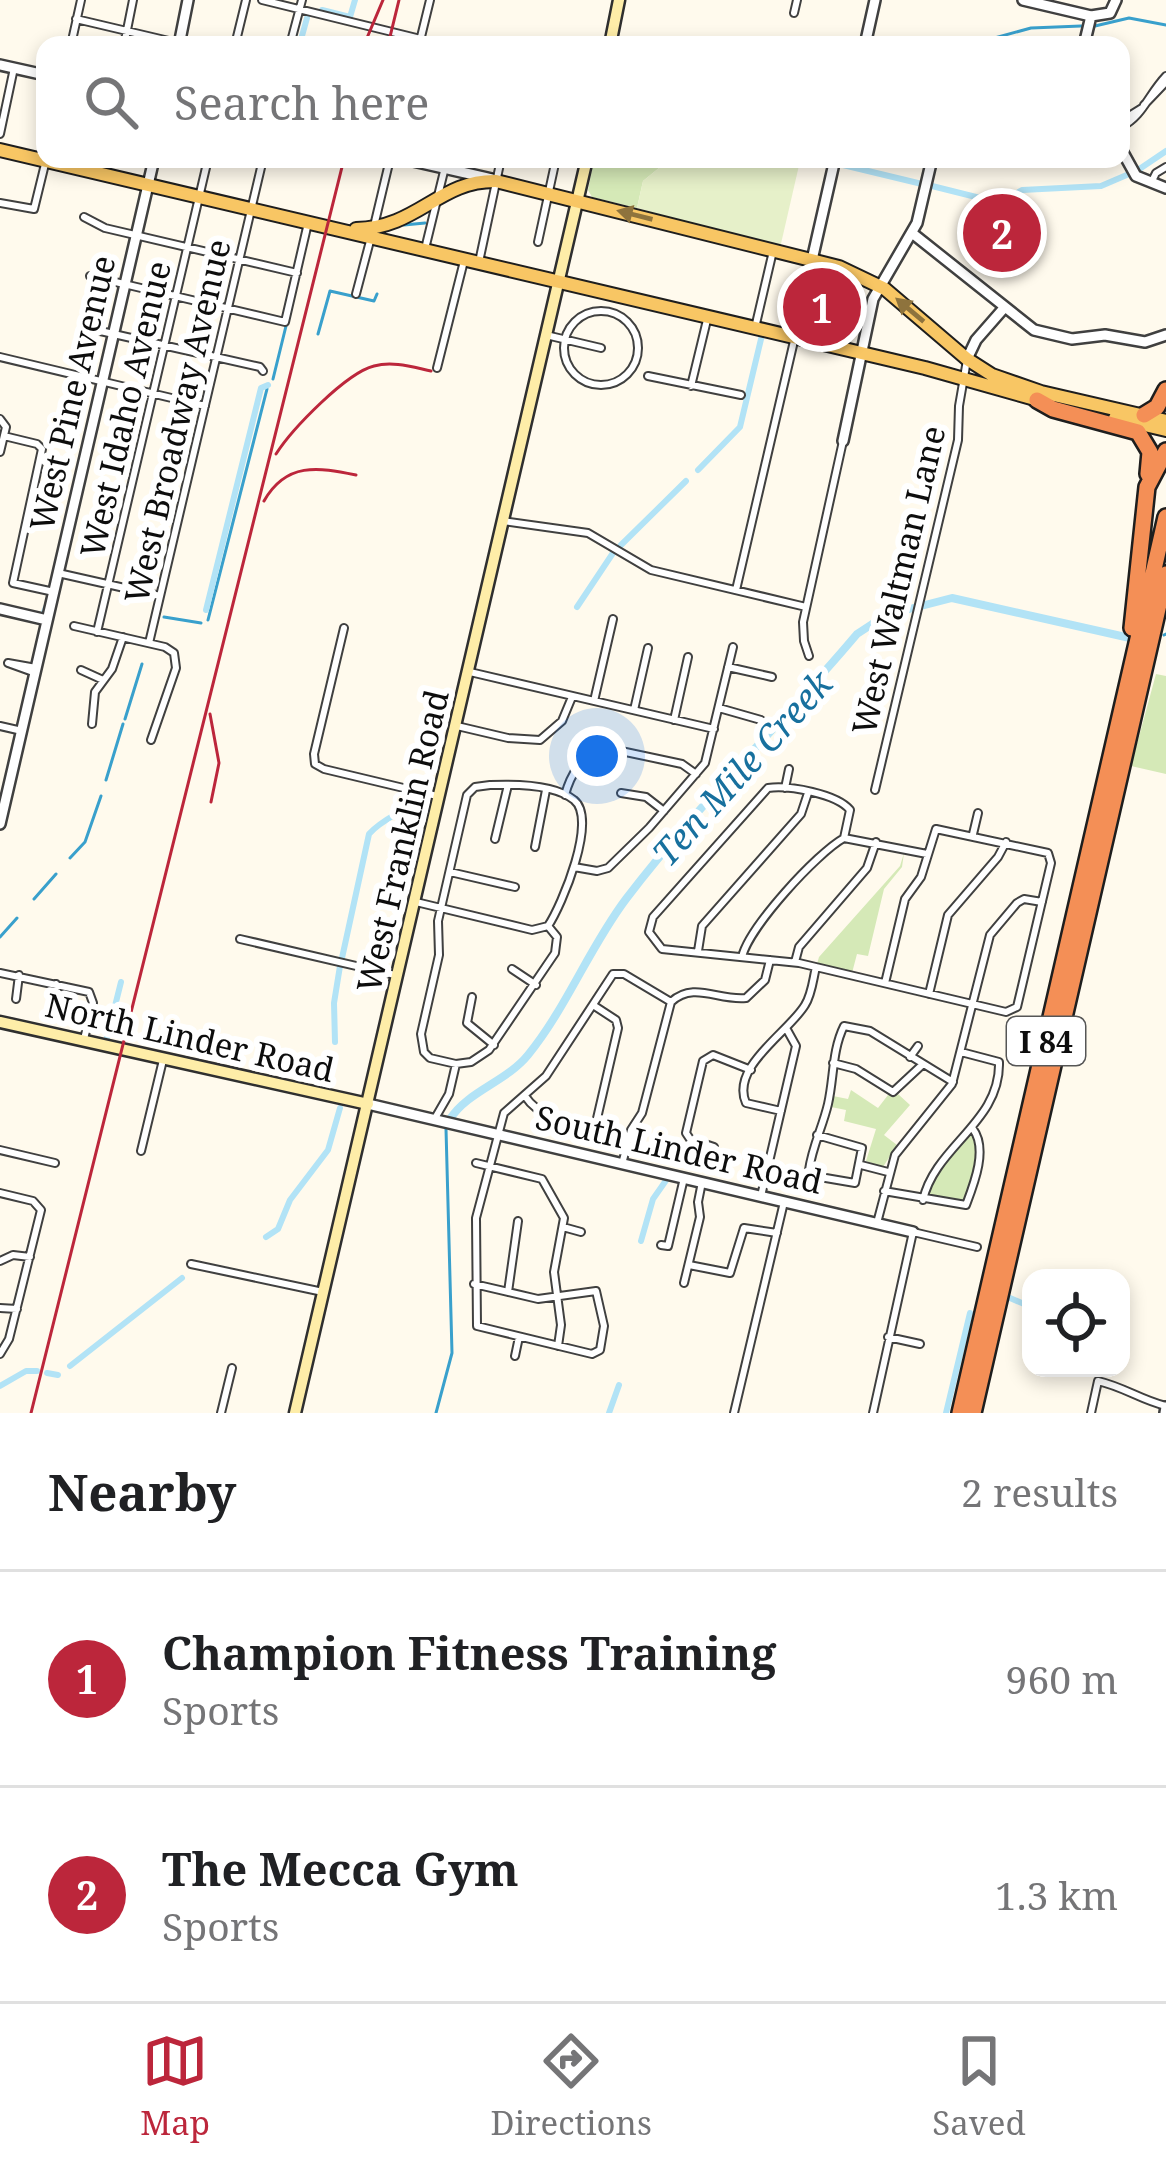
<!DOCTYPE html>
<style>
:root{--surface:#fff;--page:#f6f6f6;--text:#202124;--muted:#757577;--line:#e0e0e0;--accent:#bc263b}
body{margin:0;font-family:"Noto Serif",serif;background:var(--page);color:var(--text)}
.controls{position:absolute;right:36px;bottom:36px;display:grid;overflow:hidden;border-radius:24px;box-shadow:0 6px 18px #0003}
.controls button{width:108px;height:108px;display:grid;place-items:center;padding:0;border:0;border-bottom:3px solid var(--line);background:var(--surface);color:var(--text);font:60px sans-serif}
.you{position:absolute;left:597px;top:756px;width:42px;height:42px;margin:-30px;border:9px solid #fff;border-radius:50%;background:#1a73e8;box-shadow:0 0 0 18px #1a73e833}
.badge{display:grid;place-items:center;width:78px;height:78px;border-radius:50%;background:var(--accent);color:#fff;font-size:39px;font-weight:700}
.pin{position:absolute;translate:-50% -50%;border:6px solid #fff;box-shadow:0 3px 12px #0006}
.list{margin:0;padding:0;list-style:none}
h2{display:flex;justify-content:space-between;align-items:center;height:156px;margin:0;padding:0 48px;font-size:51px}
h2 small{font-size:39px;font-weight:400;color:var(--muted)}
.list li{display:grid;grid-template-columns:78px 1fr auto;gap:36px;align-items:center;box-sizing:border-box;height:216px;padding:0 48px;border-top:3px solid var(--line)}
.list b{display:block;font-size:45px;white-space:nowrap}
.list p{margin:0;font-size:39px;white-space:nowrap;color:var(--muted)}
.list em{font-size:39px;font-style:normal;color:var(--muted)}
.icon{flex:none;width:66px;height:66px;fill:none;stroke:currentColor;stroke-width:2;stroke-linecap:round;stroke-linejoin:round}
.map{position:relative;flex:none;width:1166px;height:1413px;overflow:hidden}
.search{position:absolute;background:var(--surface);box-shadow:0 6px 18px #0003;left:36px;right:36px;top:36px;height:132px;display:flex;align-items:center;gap:30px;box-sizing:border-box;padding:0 42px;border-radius:24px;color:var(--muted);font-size:45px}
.sheet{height:588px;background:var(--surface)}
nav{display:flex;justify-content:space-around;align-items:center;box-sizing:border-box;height:168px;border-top:3px solid var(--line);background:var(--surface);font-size:33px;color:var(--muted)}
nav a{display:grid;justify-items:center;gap:6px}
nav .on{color:var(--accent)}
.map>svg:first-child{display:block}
</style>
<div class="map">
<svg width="1166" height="1413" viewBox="0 0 1166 1413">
<rect width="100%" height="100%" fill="#fffaed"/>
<path fill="#d5e9b7" d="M594,159H670L643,181L637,208L592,197L588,190Z
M1156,674L1166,676V774L1131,766Z
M904,853L902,867L884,889L868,956L857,954L852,973L817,964L819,957L900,866Z
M851,1090L878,1108L888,1095L898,1094L910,1105L884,1135L897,1145L883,1167L866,1161L876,1129L844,1121L846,1110L831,1107L833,1096L848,1099Z
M973,1135L978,1149L965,1203L926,1196L931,1178L968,1136Z"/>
<path fill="#e6f0c9" d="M670,159L800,161L780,248L637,208L643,181Z"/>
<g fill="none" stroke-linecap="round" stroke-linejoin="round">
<path stroke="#39a0cc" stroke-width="3" d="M1095,26L1129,18L1166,25
M969,45L1031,28L1081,26
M404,225L425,223
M318,334L330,291L374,301L377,294
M273,379L286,326
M164,617L201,623
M208,620L267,389
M1164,635L1166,634
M125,719L142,664
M106,780L123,724
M70,858L85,842L101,796
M34,899L56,874
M0,937L17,918
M436,1413L452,1353L446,1129"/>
<path stroke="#b2e3f6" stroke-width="6" d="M322,10L350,17L355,0
M300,43L307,18
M839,164L922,184
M1138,170L1166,151
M932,186L1000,203L1022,190L1101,186L1129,174
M698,470L740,427L762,335
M621,545L686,481
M577,607L613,553
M206,610L261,388L268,385
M44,612L46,607
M342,958L369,834C383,818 404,812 420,798
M107,1038L121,982
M335,1042L334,1003L340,966
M1066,1053L1075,1055
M266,1237L278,1229L290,1200L328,1150L340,1108
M641,1241L653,1199L667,1179
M1010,1298L1031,1307
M70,1366L182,1278
M47,1373L58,1375
M0,1386L26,1371H37
M609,1413L619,1385
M946,1413L970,1313"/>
<path stroke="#b2e3f6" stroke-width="8" d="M450,1119C468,1091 506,1082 528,1055C567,1007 589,948 626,899C697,806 782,723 857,634L886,615L952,598L1130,638"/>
<defs>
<path id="minor" d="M262,0L445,45
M794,13L797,0
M76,19L186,45
M71,45L81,0
M124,45L133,0
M235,45L246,0
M290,45L302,0
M419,45L430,0
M1144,105L1166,82
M1121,121L1142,108
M1121,127C1143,116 1148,95 1166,76
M0,134L14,68
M96,173L99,159
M1152,181L1156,173L1166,167
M0,203L34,209L46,160
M84,217L105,228L297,273
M374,226L390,159
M538,242L556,159
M425,249L447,159
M479,262L501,159
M90,276L285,322L308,223
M356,294L370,241
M564 348a37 37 0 1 1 74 0a37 37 0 1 1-74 0Z
M87,328L260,367L263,371
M755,328L773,251
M546,335L601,348
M0,357L205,406
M437,368L464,261
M648,376L741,395
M691,386L707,320
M0,419L6,427L0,452
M4,436L37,444L42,449L13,583L54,592
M503,521L588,533L651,570L806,607
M58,573L160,596
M736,590L794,341
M74,626L165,647L174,653L176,668L151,740
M344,628L314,754L315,764L324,769L437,796
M97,632L208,159
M149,643L263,159
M809,656L804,641L803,622L843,441
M728,667L772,677
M81,670L103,680
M33,672L8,663L36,668
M470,672L714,729
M594,701L613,619
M719,708L761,720
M634,710L648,648
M674,720L688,657
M92,724L95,692L112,669L123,637
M0,726L22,731
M457,726L508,738L540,740L562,721L572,697
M490,785C513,784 555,784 574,800C598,819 562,905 548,926L557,937L555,953L489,1050L471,1062L456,1064L430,1058L424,1052L421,1034L439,955L438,921L467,795L475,787Z
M785,788L789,769
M875,790L958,440L959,406L967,360
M621,793L646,797L664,811
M565,795C570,776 583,753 602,747L682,764L696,774
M973,834L978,813
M844,838L927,854
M495,839L508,785
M535,847L546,790
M574,867L597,871L608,868L649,828L705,763L733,647
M450,872L515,887
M416,902L532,930L548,926
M240,939L395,975
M698,951L702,926L801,814L808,793
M742,957C749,927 817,853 844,838L850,810C837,794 789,785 768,788L653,917L649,932L662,949L799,963L1006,1012L1017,1007L1051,863L1048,853L936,829L921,877L905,899L885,983
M795,962L799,947L867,868L876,842
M512,969L536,985
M0,973L89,992L93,1003L84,1039
M929,994L948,915L998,857L1006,842
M472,997L467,1023L494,1045
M16,999L19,975
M671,1002C694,981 718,1001 746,998L765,980L770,960
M593,1005L616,1020L618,1028L595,1127
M51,1006L56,984
M910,1057L918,1046
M833,1063L856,1069L893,1092L922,1065
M525,1096C545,1127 595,1125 628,1140
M781,1111L746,1103C730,1067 789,1032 805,1005C812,994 813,979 816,967
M434,1120L449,1094L456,1064
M817,1135L862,1148L855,1183L814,1176L809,1170C812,1147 823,1126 828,1104C834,1078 832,1050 844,1026L870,1031L953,1082
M714,1147L690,1139L686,1133L703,1061L713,1055L751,1070
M0,1150L55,1163
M141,1151L163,1060
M476,1163L542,1179L564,1218L554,1272L561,1325L558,1346
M622,1164L631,1130L642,1113L671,1002
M861,1165L888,1172
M884,1191L966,1205C974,1184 988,1149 973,1129
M0,1193L33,1201L41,1210L9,1339L0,1354
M761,1196L796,1046L786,1028
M923,1200C935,1146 1001,1122 999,1062L961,1052
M877,1223L895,1155L952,1084L990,935L1017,903L1024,899L1042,902
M563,1227L581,1232
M661,1245L668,1246L684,1178
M0,1261L13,1255L30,1257
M191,1264L323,1292
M689,1265L730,1273L744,1228L777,1233
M684,1283L700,1217L698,1202L702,1182
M474,1284L538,1299L596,1291L604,1326L600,1350L592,1354L477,1326L476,1218L504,1113L546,1076L613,974H624L671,1002
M508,1292L518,1221
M0,1308L17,1309
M888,1337L920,1344
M515,1356L519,1337
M221,1413L232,1368
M734,1413L784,1202
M873,1413L913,1232L977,1247
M1091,1413L1098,1381C1124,1387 1141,1400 1166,1406"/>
<path id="tertiary" d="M1023,0L1091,16L1110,13L1116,0
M179,45L188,0
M865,45L875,0
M1084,45L1091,16
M0,65L45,75
M1121,149L1136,176L1166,188
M404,159L492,179
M912,233L1034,330L1072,339L1105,335L1145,342L1166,335
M812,260L835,159
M967,359L976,340L1004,308
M843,441L873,299L917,223L932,159
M0,609L47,620
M0,824L154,159
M368,1104L913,1232
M1165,1413L1166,1407"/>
<path id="secondary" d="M610,45L619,0
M0,1022L368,1104
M295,1413L587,159"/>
<path id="primary" d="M0,150L925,368L1042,401
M356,229C418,228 439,180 496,181L839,267L885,289L967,359L992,375L1041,392L1166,421
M1115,418L1166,430"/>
<path id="motorway" d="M1037,400L1053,409L1138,432L1150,452L1148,474
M1144,415L1157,407L1166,390
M1132,628L1147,487L1166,451
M960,1413L1166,517
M973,1413L1166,574"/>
</defs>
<use href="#minor" stroke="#404040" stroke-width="10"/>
<use href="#tertiary" stroke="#404040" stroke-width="14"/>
<use href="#secondary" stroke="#2f2f2f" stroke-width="15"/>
<use href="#primary" stroke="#1e1e1e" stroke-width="16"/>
<use href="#motorway" stroke="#1e1e1e" stroke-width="20"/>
<use href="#minor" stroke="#fff" stroke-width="6"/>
<use href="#tertiary" stroke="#fff" stroke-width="9"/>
<use href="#secondary" stroke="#feeda8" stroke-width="10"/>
<use href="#primary" stroke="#f8c664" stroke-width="12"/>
<use href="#motorway" stroke="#f48f56" stroke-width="15"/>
<path stroke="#bc263b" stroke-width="3" d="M364,45L383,0
M388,45L399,0
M276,454C292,429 346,373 374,366C393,361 412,367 431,371
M264,501C286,462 318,467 356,475
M210,714L219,763L211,802
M31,1413L344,159"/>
</g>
<defs><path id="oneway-solid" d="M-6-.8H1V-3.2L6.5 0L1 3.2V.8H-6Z" transform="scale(3)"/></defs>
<g fill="#8e733d">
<use href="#oneway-solid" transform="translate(635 215) rotate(-166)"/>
<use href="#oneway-solid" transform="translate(910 310) rotate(-140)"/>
</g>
<g text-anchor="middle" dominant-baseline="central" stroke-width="12" stroke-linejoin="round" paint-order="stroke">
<rect fill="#fff" stroke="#565656" stroke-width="3" x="1007" y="1017" width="78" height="48" rx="9"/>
<g font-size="30" font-weight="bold" fill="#0d0d0d">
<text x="1046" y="1041">I 84</text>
</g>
<g font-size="33" fill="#0d0d0d" stroke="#fff">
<text transform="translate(72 393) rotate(-77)">West Pine Avenue</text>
<text transform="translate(125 409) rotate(-77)">West Idaho Avenue</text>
<text transform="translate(177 421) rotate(-77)">West Broadway Avenue</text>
<text transform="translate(898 580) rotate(-77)">West Waltman Lane</text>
<text transform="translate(402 841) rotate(-77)">West Franklin Road</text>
<text transform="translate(190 1037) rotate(13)">North Linder Road</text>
<text transform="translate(679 1149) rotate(13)">South Linder Road</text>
</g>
<g font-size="36" font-style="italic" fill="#17709e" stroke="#fff">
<text transform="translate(742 768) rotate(-48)">Ten Mile Creek</text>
</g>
</g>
</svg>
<div class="controls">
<button><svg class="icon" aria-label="locate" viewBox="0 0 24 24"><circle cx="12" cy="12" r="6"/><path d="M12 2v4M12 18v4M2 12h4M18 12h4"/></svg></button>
</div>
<div class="you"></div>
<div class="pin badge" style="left:822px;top:307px">1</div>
<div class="pin badge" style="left:1002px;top:233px">2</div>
<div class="search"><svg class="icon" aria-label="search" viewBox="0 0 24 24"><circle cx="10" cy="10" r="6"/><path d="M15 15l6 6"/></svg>Search here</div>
</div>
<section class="sheet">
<h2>Nearby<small>2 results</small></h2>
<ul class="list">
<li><span class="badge">1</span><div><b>Champion Fitness Training</b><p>Sports</p></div><em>960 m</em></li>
<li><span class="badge">2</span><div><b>The Mecca Gym</b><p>Sports</p></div><em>1.3 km</em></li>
</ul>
</section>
<nav>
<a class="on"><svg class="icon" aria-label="map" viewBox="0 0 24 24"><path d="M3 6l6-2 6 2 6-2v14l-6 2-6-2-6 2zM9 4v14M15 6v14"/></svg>Map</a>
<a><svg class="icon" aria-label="directions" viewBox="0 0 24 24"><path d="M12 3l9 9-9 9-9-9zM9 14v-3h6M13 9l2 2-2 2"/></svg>Directions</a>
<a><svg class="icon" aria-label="saved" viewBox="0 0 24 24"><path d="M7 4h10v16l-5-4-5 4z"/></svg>Saved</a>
</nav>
